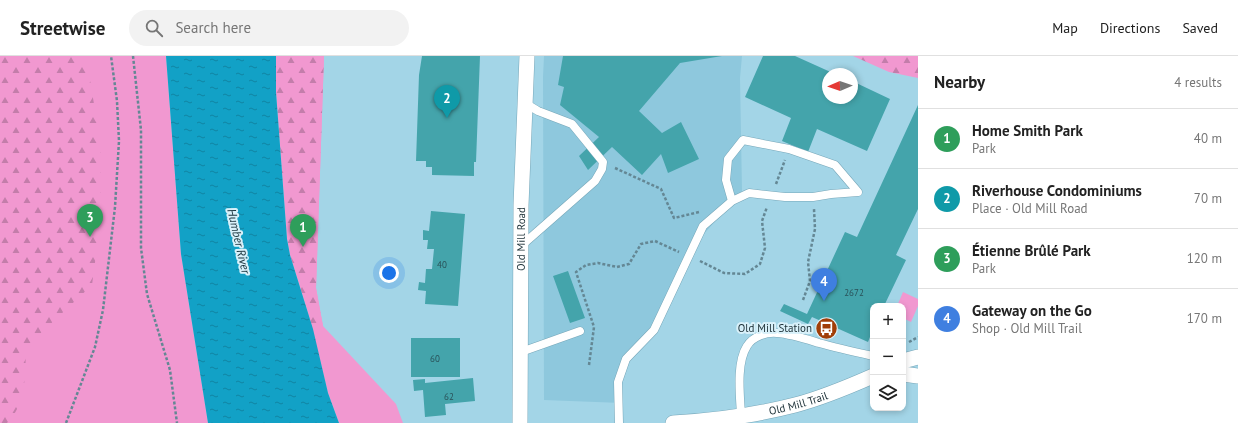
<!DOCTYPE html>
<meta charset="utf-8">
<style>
:root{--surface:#fff;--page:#f2f2f2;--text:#222;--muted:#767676;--line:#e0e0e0;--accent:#a13e08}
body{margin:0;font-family:"PT Sans",sans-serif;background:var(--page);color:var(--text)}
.controls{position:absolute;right:12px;bottom:12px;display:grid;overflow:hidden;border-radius:8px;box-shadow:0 2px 6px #0003}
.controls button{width:36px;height:36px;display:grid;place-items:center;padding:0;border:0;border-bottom:1px solid var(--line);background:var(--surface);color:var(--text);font:20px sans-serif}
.compass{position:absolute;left:822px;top:12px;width:36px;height:36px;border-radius:50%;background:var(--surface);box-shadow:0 2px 6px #0003;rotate:268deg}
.you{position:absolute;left:389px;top:217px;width:14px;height:14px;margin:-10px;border:3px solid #fff;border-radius:50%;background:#1a73e8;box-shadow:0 0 0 6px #1a73e833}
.badge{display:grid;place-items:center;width:26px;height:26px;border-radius:50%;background:var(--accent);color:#fff;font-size:13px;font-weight:700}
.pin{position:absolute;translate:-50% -33px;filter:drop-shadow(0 1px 2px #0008)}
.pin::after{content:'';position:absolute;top:21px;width:14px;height:12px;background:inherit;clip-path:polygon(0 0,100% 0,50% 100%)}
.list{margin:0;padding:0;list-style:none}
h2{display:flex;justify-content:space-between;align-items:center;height:52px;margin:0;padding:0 16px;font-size:17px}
h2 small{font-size:13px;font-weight:400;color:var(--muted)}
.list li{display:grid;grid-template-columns:26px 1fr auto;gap:12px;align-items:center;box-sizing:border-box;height:60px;padding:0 16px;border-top:1px solid var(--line)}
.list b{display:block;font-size:15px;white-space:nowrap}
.list p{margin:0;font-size:13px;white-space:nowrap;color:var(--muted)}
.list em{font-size:13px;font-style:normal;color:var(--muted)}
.icon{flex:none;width:22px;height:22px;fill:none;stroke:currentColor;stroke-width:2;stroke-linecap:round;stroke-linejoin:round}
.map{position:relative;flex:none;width:918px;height:367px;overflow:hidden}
header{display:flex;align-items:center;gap:24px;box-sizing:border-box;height:56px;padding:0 20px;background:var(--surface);border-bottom:1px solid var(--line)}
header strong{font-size:19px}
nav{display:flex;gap:22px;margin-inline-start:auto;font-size:14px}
.search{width:280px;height:36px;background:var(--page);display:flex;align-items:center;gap:10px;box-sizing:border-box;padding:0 14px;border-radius:22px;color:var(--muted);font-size:15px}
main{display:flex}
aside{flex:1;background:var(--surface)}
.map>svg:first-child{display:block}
</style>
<header>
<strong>Streetwise</strong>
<div class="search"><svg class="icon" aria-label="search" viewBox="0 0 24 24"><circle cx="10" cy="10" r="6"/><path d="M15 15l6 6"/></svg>Search here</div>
<nav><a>Map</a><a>Directions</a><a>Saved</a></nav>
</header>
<main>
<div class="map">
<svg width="918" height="367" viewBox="0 0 918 367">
<defs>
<pattern id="forest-firs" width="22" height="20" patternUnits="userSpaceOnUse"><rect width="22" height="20" fill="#f198d0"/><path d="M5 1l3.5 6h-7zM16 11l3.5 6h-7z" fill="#c37daa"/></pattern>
<pattern id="water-ripples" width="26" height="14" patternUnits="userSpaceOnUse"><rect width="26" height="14" fill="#12a1c6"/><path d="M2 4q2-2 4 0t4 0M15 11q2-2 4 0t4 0" fill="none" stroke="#1084a2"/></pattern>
</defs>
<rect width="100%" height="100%" fill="#a3d5e7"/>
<path fill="#8ec8dd" d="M544,0H742L740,22L742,135L695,188L658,265L621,315L622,347L544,344L543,21Z"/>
<path fill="#f198d0" d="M0,0H166L181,198L208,367H0Z
M276,0H324L316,232L323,270L396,348L403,367H339L328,337L306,247Z
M903,236L918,243V250L911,266L903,262V250H897Z"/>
<path fill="url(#forest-firs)" d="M0,0H86L101,90V161L92,229L26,291C25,316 27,348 7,367H0Z
M276,0H324L316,232L323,270L313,273L290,199L287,183L276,36Z
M853,0H918V22L889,16Z"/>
<path fill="url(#water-ripples)" d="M166,0H276V36L287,183L290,199L313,273L328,337L339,367H208L181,198Z"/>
<path fill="#44a4ab" d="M422,0H480L476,106H474V120L432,119V111H426V105H416L419,19Z
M563,0H722L680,7L639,55L662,77L681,66L699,103L668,117L661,98L642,119L612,91L588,114L579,100L599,81L560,49L564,31L558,29Z
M763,0H795L835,18H828V42H852V25L890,43L867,95L817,73L808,96L782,85L791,62L745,41Z
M918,49V153L896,199L906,204L884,250H873V282L870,281L868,286L812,261L808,268L780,255L784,248L807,258L845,176L857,181Z
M431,155L465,158L458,250L425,248L426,235L418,234L419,226L425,227L426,213H432L434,193H427L428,184H423V174L429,175Z
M568,215L585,262L570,267L553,220Z
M411,282H460V321H411Z
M473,322L475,345L445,348L446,359L425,361L423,334L414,335L413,324L425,323V327Z"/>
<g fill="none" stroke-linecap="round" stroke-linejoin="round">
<defs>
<path id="service" d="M521,190L595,125L602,113L603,106L572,68L538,55L525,47
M521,296L580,275
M741,359C740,339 736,307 747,290C753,280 767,276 777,277C791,278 806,283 819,287C837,292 855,296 873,300
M619,367L618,326L626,303L654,274L703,170L732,145L749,137L785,141H813L831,138L858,136L835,109L789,93L743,84L728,103L726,124L732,145"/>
<g id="minor">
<path d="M903,305L918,301"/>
<path d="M903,318L918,320"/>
<path id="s1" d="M520,367L521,149L527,0"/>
<path id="s2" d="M673,367C713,365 756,359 795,349C822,342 848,331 873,320"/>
</g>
</defs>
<use href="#service" stroke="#77a7b9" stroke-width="9"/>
<use href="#minor" stroke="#77a7b9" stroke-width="16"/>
<path stroke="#648794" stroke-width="2.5" stroke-dasharray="3 2" stroke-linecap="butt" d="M133,0L141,74V192L147,238L170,314L177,367
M615,112L661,133L674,162L699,156
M776,128L785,104
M700,205L724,217L745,218L760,208L765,192L762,165L767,151
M803,244L810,225L808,206L815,173L814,153
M909,286L918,281
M589,309L594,271L576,216L586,209L598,207L617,211L629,208L641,188L655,185L679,196
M66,367L95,291L103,254L115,151L119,85L117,45L111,0"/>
<use href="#service" stroke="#fff" stroke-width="8"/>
<use href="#minor" stroke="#fff" stroke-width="15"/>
</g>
<defs>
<symbol id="bus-disc" viewBox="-11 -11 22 22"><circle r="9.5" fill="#a13e08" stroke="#d9f1fa"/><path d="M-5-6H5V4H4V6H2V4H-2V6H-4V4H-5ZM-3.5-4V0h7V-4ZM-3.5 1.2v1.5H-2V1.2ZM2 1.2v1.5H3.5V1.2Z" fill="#fff"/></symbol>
</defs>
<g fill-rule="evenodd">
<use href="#bus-disc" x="814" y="260" width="25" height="25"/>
</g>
<g text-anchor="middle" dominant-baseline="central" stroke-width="4" stroke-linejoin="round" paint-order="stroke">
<g font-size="9" fill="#295057">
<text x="442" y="208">40</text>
<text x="854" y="236">2672</text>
<text x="435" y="302">60</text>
<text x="449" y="340">62</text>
</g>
<g font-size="11" fill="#20343b" stroke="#d9f1fa">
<text stroke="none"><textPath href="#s1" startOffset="184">Old Mill Road</textPath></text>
<text stroke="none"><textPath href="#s2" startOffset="127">Old Mill Trail</textPath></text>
</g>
<g font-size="11" fill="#20343b" stroke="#d9f1fa" text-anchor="end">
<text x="812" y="272">Old Mill Station</text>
</g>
<g font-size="12" font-style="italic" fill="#18323b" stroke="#d9f1fa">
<text transform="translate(239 185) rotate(77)">Humber River</text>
</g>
</g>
</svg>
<div class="controls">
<button>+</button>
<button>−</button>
<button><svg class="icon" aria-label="layers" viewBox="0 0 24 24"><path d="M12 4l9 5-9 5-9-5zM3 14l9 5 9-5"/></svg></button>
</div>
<svg class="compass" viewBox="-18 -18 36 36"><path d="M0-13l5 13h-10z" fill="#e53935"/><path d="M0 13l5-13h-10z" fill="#767676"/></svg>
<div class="you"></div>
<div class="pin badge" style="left:303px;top:191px;background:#2e9e5b">1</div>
<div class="pin badge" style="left:447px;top:62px;background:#0f9aa8">2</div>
<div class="pin badge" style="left:90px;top:181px;background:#2e9e5b">3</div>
<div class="pin badge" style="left:824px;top:245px;background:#3f7fe0">4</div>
</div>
<aside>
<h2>Nearby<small>4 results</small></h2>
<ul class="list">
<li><span class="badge" style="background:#2e9e5b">1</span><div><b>Home Smith Park</b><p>Park</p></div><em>40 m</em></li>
<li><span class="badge" style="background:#0f9aa8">2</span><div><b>Riverhouse Condominiums</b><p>Place · Old Mill Road</p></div><em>70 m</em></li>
<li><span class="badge" style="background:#2e9e5b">3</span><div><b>Étienne Brûlé Park</b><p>Park</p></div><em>120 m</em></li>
<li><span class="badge" style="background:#3f7fe0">4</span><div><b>Gateway on the Go</b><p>Shop · Old Mill Trail</p></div><em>170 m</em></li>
</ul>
</aside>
</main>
